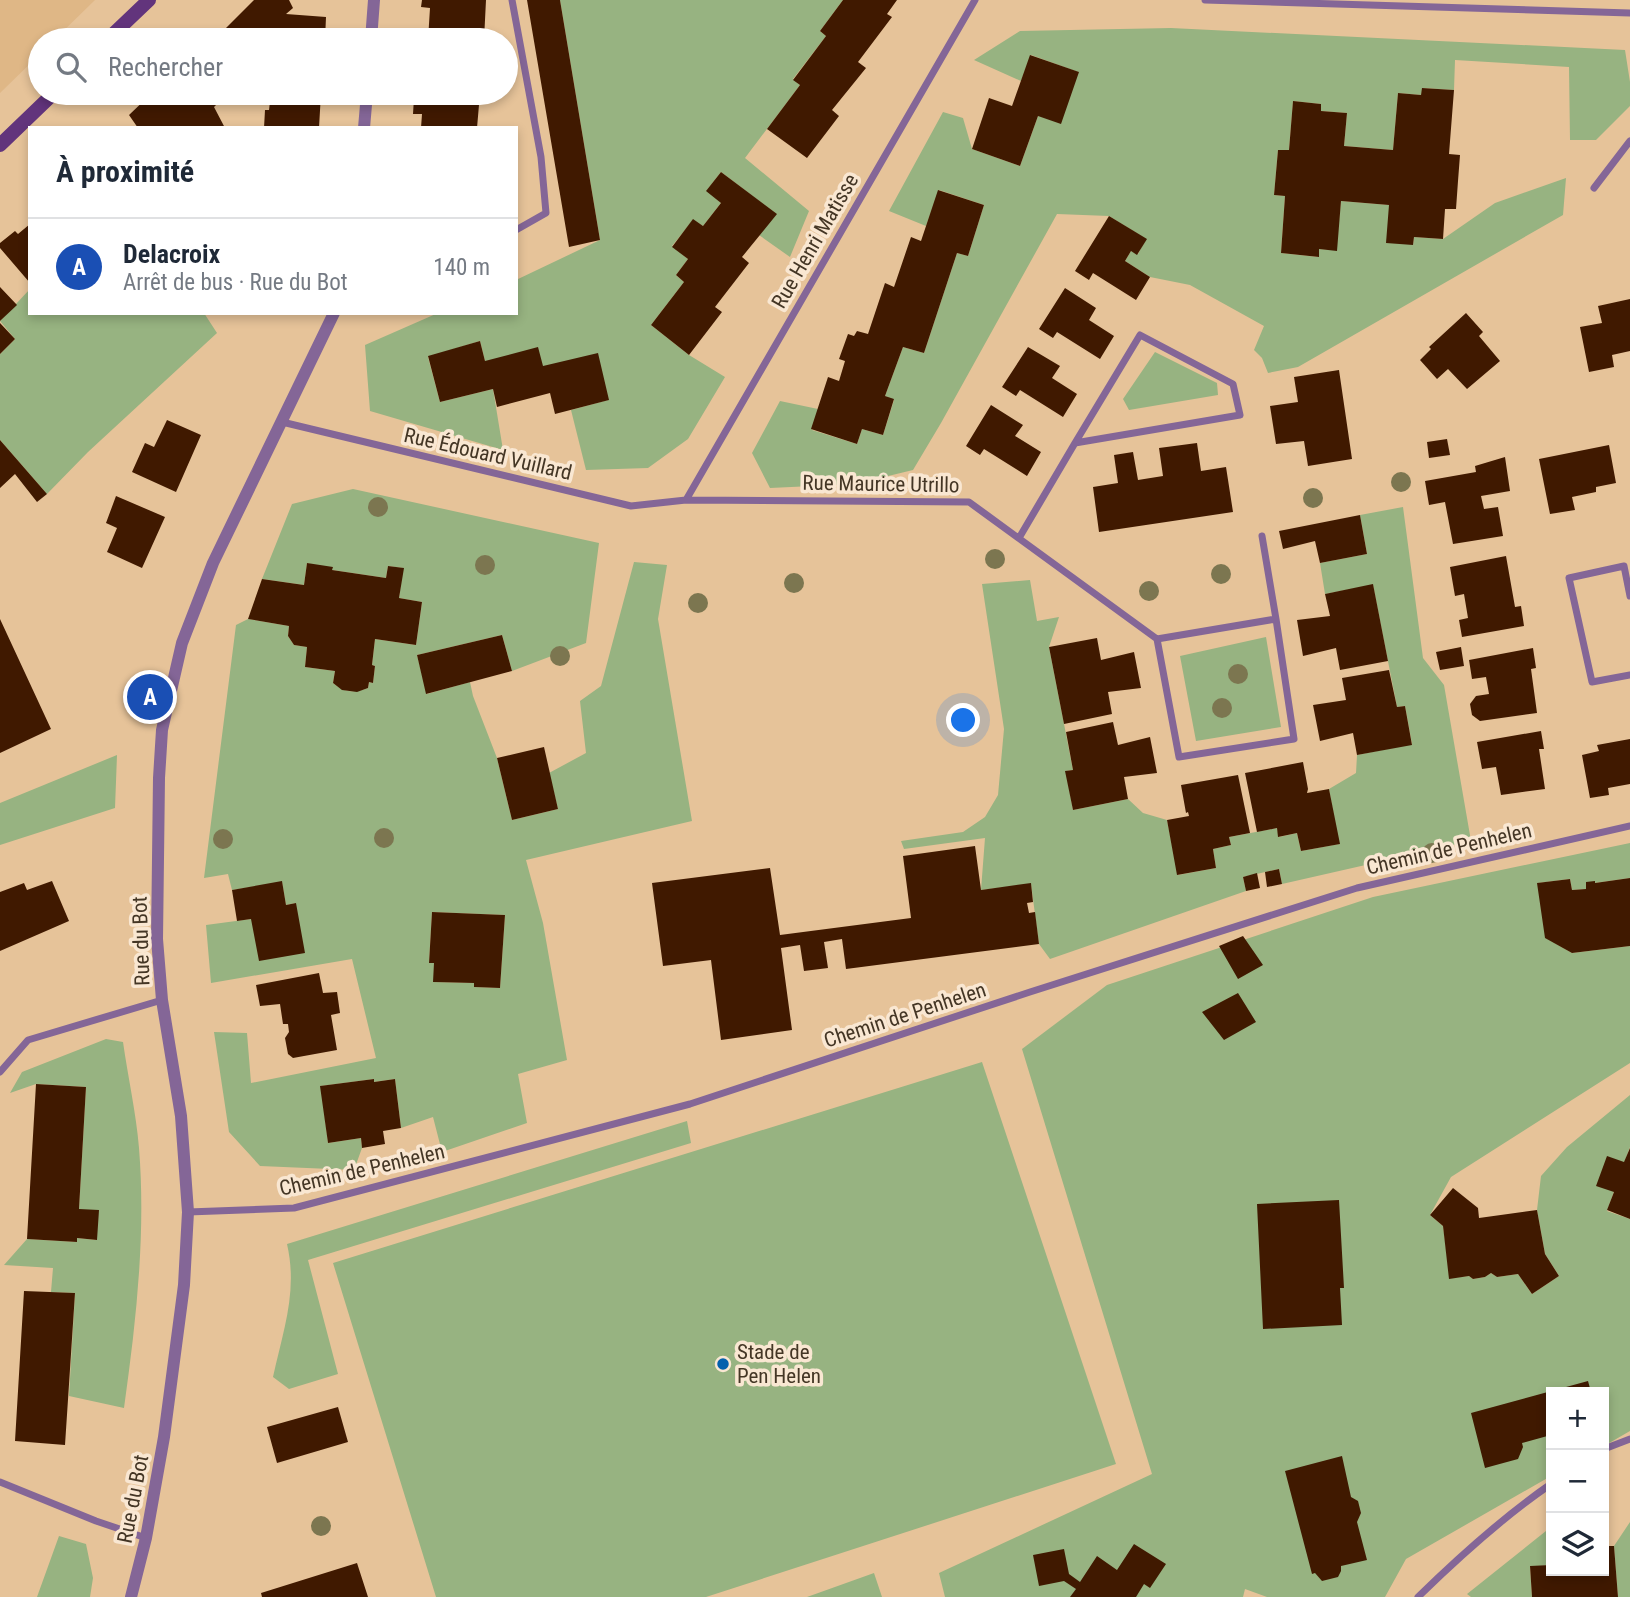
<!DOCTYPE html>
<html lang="fr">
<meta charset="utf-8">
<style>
:root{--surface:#fff;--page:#f6f6f7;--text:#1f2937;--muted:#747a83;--line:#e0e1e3;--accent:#0360ad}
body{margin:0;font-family:"Roboto Condensed",sans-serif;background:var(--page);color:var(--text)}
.controls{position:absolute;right:21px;bottom:21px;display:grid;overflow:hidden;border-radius:0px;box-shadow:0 4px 10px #0003}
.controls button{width:63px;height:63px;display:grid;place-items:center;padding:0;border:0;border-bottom:2px solid var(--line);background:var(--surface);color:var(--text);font:35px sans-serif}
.you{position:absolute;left:964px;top:721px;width:24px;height:24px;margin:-18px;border:5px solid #fff;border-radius:50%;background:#1a73e8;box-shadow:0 0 0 10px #1a73e833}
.badge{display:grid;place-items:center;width:46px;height:46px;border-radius:50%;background:var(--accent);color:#fff;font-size:23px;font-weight:700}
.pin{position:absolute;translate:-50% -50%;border:4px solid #fff;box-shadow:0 2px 7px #0006}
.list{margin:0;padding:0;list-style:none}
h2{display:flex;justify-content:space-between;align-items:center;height:91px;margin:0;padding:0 28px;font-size:30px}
h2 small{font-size:23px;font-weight:400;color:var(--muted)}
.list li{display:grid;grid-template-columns:46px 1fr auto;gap:21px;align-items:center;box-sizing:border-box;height:98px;padding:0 28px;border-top:2px solid var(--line)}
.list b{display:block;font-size:26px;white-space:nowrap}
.list p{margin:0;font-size:23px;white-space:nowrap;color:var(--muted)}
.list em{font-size:23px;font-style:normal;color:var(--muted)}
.icon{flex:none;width:38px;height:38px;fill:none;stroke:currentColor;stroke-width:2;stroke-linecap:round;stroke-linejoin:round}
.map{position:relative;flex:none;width:1630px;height:1597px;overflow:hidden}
.search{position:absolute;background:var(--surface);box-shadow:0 4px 10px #0003;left:28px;top:28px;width:490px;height:77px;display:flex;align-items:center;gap:18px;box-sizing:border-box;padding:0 24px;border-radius:38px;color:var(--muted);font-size:26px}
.panel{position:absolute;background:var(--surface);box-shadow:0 4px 10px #0003;left:28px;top:126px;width:490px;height:189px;border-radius:0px}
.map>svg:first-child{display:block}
</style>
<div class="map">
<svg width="1630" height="1597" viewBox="0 0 1630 1597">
<rect width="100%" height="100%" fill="#e6c399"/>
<path fill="#dfb786" d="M0,0H95L54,40H40V54L0,93Z"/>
<path fill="#97b381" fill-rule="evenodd" d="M560,0H843L820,31L826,36L793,79L800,85L745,158L809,211L790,257L759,235L776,214L721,172L707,190L721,203L703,226L693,220L672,246L688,259L676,275L684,282L651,325L689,355L725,377L688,439L648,468L586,470L571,410L608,400L543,366L485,361L480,341L428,357L440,402L493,389L503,450L370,411L365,345L438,313H516V280L600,240Z
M1171,28L1625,50L1630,82V106L1596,140H1570L1569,67L1455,60L1454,90L1423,88L1421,95L1398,93L1393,150L1344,146L1347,113L1321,111V104L1293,101L1289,150H1278L1274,195L1285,196L1281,253L1318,257L1319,249L1336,250L1341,201L1389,205L1413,245L1414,237L1443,239L1495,203L1566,178L1563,215L1298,367L1268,373L1262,358L1254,350L1264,326L1190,285L1150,277L1125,261L1131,251L1138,254L1146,239L1109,216L1057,214L941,423L913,470L855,484L770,488L752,453L780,401L818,409L812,430L857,444L862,429L883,435L894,400L885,396L903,347L924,353L957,253L968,256L984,205L939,190L926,226L889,211L943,112L963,118L972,149L1020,166L1038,116L1078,72L1031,55L1021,81L974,60L1020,31Z
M30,289V313H204L217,333L88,452L47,494L0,440V354L15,339L0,321Z
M1155,352L1217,383L1218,395L1129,410L1123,399Z
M353,489L599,543L586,643L512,671L502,635L417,655L427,694L470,682L473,696L497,758L512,820L558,809L549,773L586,753L580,701L601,686L634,562L667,565L658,619L692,821L526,860L543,923L567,1060L518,1074L527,1123L442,1152L433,1117L401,1128L395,1079L374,1082V1079L321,1086L328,1143L361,1138L362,1148L354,1170L260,1166L229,1132L214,1032L247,1033L251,1083L376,1058L352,959L211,983L206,925L251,919L296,903L286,905L282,882L232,890L228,874L204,878L236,625L248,619L289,626L288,636L294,645L307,647L305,667L335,671L333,683C345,693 354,693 368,688L369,682L373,683L375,666L372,665L375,639L416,645L422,602L399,598L403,568L388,566L386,578L332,570L307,563L304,585L262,579L292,504ZM432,912L505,915L500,988L474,987V983L434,982V963H429Z
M1403,507L1423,658L1444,685L1471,841L1282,884L1279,869L1243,877L1246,891L1050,959L1039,944L1031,884L981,890L985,838L904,849L901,841L963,832L985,817L998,795L1004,729L982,584L1030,580L1037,621L1059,617L1049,647L1073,770L1066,771L1073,810L1128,799L1143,813L1167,820L1178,875L1216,868L1213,849L1231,845L1229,837L1277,828L1279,837L1297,833L1301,851L1339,844L1329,789L1356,773L1357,755L1412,744L1405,706L1397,707L1373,585L1325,594L1320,563L1367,554L1360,515Z
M1266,637L1281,727L1196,741L1180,656Z
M117,755L115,808L0,845V803Z
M1630,843V878L1595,883L1586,882V889L1572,890L1570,879L1538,883L1546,938L1572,953L1630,946V1063L1451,1177L1430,1215L1443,1226L1450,1278L1469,1276L1473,1279L1485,1277L1491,1273L1497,1277L1518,1274L1532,1294L1559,1276L1545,1254L1537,1210L1541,1176L1567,1147L1630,1095V1147L1607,1211L1630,1219V1431L1604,1446V1392H1551V1476L1406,1559L1385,1597H1267L1245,1589L1243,1597H945L939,1573L1152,1474L1022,1049L1107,985L1373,897Z
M106,1039L123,1042C128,1077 136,1113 139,1148C146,1235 136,1322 124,1408L69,1396L75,1293L51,1292L53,1268L4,1265L27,1239L77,1242V1238L97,1240L79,1209L86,1087L36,1084L10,1093L22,1072Z
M982,1062L1116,1464L706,1597H436L333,1263Z
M687,1121L691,1143L308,1260L338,1374L289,1389L273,1377C283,1331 298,1291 287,1244Z
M1630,1522V1597H1618L1614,1546Z
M1551,1527V1565L1530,1567L1532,1597H1471L1467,1594Z
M59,1536L86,1544L93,1578L90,1597H37Z
M874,1573L882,1597H807Z"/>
<path fill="#401900" d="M254,0H289L293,8L286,14L326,17L325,40H214Z
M422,0H486L484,40H428L430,8L421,7Z
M527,0H560L600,240L569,247Z
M843,0H897L887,14L892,17L858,62L866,68L832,110L839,116L807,158L767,129L800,85L793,80L826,36L820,31Z
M1030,55L1079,72L1061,124L1038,116L1020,166L972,149L989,98L1012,106Z
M1422,88L1454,90L1449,154L1460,155L1458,181L1456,209H1445L1443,239L1414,237L1413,245L1386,243L1389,205L1341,201L1337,251L1319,249V257L1281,253L1285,196L1274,195L1278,150H1289L1293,101L1321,104V111L1347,113L1344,146L1393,150L1398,93L1421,95Z
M152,93H228L214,107L225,128H138L129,115Z
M271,93H321L319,128H264L265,110H269Z
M424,93H480L477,128H421L422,114H413L414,98H423Z
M721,172L777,214L742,257L749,263L715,307L722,312L689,355L651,325L684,282L676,275L688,259L672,247L693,219L703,226L721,203L706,191Z
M938,190L984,205L968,256L957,253L924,353L903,347L885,396L894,399L883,435L862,429L857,444L811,429L828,377L839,381L845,361L839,359L848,334L854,336L857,331L868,334L885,283L894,287L911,237L921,241Z
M1109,216L1147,239L1137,255L1131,251L1125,261L1150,277L1136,300L1093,273L1089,280L1075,271Z
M30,224V283L0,248V243L15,231L18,234Z
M0,287L17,305L0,321Z
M1065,288L1096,308L1089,320L1114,336L1100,359L1057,332L1053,338L1039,329Z
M1630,299V351L1612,355L1614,367L1589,372L1580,327L1602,323L1598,306Z
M1466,313L1483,332L1479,336L1500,361L1467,389L1448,369L1437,379L1420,360L1431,349L1429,347Z
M0,323L15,339L0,354Z
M480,341L485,361L538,347L543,366L598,353L609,400L555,414L550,393L497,407L493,389L440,402L428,356Z
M1028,347L1060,366L1052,378L1077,394L1063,417L1020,390L1016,396L1002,387Z
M1339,370L1352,459L1308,466L1304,441L1276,444L1270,406L1298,402L1294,377Z
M991,405L1023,425L1015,436L1041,452L1027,476L984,449L980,455L966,446Z
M167,420L201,435L176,492L132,472L145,443L154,447Z
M1447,439L1450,455L1429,458L1427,442Z
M0,440L47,494L37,502L15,474L0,488Z
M1197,443L1201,471L1226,467L1233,512L1099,532L1093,487L1118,483L1114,455L1133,452L1138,480L1163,476L1159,448Z
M1609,445L1616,483L1596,487V492L1572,497L1575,510L1550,514L1539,459Z
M1505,457L1510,491L1481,496L1484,509L1498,507L1503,536L1453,544L1445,502L1429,505L1425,481L1476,472L1475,466Z
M116,496L165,517L142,568L107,552L117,528L106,523Z
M1360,515L1367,554L1320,563L1315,541L1283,549L1279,531Z
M1506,556L1515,607L1521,606L1524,626L1462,637L1459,620L1468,618L1464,594L1455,596L1450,567Z
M307,563L333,567L332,570L386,578L388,566L404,568L399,598L422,602L416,645L375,639L372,665L375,666L373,683L369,682L368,688L357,692L342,690L333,683L335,671L305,667L307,647L294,645L288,636L289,626L248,619L262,579L304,585Z
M1373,584L1388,661L1340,670L1336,648L1303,656L1297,620L1330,616L1325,594Z
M0,619L51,729L0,753Z
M502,635L512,671L426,694L417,655Z
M1097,638L1101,660L1134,652L1141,688L1108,692L1112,714L1064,724L1049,647Z
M1461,647L1464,666L1440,670L1436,652Z
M1533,648L1536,668L1531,669L1537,713L1480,721L1472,715L1470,704L1476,696L1489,694L1486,677L1472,679L1469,660Z
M1389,670L1397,707L1405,706L1412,745L1357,755L1353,733L1320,741L1313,705L1346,700L1342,678Z
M1113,722L1118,745L1150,737L1157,773L1124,777L1128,799L1073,810L1065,771L1073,770L1066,732Z
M1541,731L1544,749H1539L1545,789L1501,795L1496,767L1482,769L1477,742Z
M1630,739V784L1608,788L1609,795L1590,798L1582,755L1599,751L1597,745Z
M544,747L558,809L512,820L497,758Z
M1303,762L1308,789L1307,793L1329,789L1340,844L1301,851L1297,833L1278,837L1277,828L1257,832L1245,773Z
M1238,775L1250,833L1229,837L1231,845L1213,849L1216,868L1177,875L1167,820L1189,816L1188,812L1186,813L1181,785Z
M975,846L981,890L1031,883L1033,902L1027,903L1029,913L1035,912L1039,944L846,969L842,939L824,942L828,968L804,971L800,945L781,948L792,1030L721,1040L711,960L663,966L652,883L770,868L780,935L911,918L903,856Z
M1279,869L1282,884L1267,887L1265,872Z
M1257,873L1260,888L1246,891L1243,877Z
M1630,878V946L1572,953L1545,938L1537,883L1570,879L1572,890L1586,889V882L1595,881V883Z
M52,881L69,921L0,951V892L24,883L27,890Z
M282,881L286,905L296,903L305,953L259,961L251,919L237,921L232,890Z
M432,912L505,915L500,988L474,987V983L433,982L434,963H429Z
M1243,936L1263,965L1238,979L1219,946Z
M319,973L323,993L337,992L340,1013L331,1015L337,1050L293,1058L288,1054L285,1038L289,1032L288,1024H283L280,1004L260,1006L256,985Z
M1238,993L1256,1022L1224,1040L1202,1012Z
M374,1079V1082L395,1079L401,1128L383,1131L385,1144L362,1148L361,1138L328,1143L320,1086Z
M36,1084L86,1087L79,1209L99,1210L97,1240L77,1238V1242L27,1239Z
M1630,1148V1219L1607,1210L1614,1192L1596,1186L1607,1156L1624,1162Z
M1453,1188L1478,1208L1479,1218L1537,1210L1545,1254L1559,1276L1532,1294L1518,1274L1497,1277L1491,1273L1485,1277L1473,1279L1469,1276L1449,1279L1443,1226L1430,1215Z
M1339,1200L1344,1288H1340L1342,1325L1263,1329L1257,1204Z
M24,1291L75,1293L65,1445L15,1441Z
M1588,1381L1591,1392H1551V1435L1522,1443L1523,1447L1518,1459L1485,1468L1471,1413Z
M338,1407L348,1442L277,1463L267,1427Z
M1342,1456L1351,1497L1358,1501L1361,1513L1357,1522L1367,1560L1341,1566V1571L1338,1577L1322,1581L1315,1573L1312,1574L1285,1471Z
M1134,1544L1166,1564L1150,1588L1144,1584L1136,1597H1070L1076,1589L1064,1581L1039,1586L1033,1555L1064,1549L1069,1574L1080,1582L1097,1556L1117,1570Z
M1604,1546H1614L1618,1597H1532L1530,1566L1551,1565V1571H1604Z
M357,1563L368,1597H262L261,1593Z"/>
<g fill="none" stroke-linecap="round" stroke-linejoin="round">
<path stroke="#846697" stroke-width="7" d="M512,0L541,157L546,213L516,230
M1205,0L1630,13
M1594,188L1630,141
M1140,335L1233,384L1240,415L1075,443Z
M282,422L631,506L686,500L969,502L1157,639L1179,757L1294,739L1276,619L1157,639
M686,500L975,0
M1262,536L1276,619
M1019,538L1075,443
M1630,596L1624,566L1569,578L1592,682L1630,675
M0,1072L28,1040L162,1000
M188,1212L294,1208L690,1104L1030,992L1357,888L1630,826
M1604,1449L1630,1439
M0,1482L96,1521L146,1538
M1418,1597C1460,1556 1503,1517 1551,1484"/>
<path stroke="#846697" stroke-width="12" d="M371,40L374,0
M364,128L367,93
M131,1597L146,1538L164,1437L184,1285L188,1212L181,1116L162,1000L157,939L159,778L162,730L182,643L213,563L334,313"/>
<path stroke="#62347c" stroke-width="14" d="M107,40L149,0
M0,145L54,93"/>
</g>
<g fill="#7c7650">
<circle cx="1401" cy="482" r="10"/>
<circle cx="1313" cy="498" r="10"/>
<circle cx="378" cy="507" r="10"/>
<circle cx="995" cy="559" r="10"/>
<circle cx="485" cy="565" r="10"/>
<circle cx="1221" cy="574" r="10"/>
<circle cx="794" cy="583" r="10"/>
<circle cx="1149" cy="591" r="10"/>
<circle cx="698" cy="603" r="10"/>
<circle cx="560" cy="656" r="10"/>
<circle cx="1238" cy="674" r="10"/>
<circle cx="1222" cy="708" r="10"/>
<circle cx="384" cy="838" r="10"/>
<circle cx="223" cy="839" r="10"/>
<circle cx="1432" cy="853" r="10"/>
<circle cx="321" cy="1526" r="10"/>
</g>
<circle fill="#0360ad" stroke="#f9e7d2" stroke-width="2.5" cx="723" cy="1364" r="7"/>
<g text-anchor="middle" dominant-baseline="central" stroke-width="7" stroke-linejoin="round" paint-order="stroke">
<g font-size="21" fill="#443625" stroke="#f9e7d2">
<text transform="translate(815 241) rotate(-60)">Rue Henri Matisse</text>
<text transform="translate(488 454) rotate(13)">Rue Édouard Vuillard</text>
<text transform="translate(881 484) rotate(1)">Rue Maurice Utrillo</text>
<text transform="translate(1449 849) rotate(-13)">Chemin de Penhelen</text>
<text transform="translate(141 941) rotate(-92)">Rue du Bot</text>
<text transform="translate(905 1015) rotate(-18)">Chemin de Penhelen</text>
<text transform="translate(362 1170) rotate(-13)">Chemin de Penhelen</text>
<text transform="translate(133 1499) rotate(-79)">Rue du Bot</text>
</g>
<g font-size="21" fill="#443625" stroke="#f9e7d2" text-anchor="start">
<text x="737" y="1352">Stade de<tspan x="737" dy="24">Pen Helen</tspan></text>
</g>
</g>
</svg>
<div class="controls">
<button>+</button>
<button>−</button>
<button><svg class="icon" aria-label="layers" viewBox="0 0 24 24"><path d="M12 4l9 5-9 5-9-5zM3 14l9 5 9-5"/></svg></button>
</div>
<div class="you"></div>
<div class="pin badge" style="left:150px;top:697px;background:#1a4fb4">A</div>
<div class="search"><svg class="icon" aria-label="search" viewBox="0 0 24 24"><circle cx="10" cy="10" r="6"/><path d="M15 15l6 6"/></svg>Rechercher</div>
<section class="panel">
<h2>À proximité<small></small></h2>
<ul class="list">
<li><span class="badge" style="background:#1a4fb4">A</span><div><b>Delacroix</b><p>Arrêt de bus · Rue du Bot</p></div><em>140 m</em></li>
</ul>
</section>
</div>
